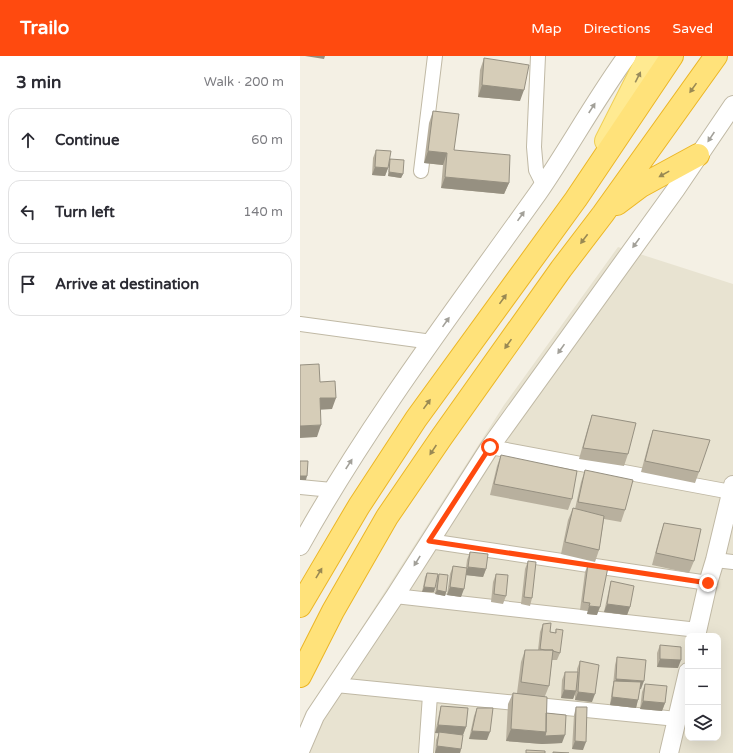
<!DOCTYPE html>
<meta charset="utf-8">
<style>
:root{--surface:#fff;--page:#f7f7f7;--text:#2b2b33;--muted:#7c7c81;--line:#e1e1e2;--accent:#ff4a0f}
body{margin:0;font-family:"Varela Round",sans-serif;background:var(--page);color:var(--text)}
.controls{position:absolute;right:12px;bottom:12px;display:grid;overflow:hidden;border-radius:8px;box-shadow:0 4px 16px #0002}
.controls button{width:36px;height:36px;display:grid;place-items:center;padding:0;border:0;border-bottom:1px solid var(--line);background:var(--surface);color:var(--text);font:20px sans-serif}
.stop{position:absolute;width:12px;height:12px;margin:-9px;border:3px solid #ff4a0f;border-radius:50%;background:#fff}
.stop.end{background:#ff4a0f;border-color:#fff;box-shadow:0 1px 4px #0008}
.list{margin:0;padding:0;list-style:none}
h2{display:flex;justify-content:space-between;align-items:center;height:52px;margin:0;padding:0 16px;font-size:17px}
h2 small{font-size:13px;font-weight:400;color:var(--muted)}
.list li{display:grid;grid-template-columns:26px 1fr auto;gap:12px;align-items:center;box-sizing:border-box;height:64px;margin:0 8px 8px;padding:0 8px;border:1px solid var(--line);border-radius:12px}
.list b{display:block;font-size:15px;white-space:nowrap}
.list em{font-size:13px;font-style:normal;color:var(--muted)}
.icon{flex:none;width:22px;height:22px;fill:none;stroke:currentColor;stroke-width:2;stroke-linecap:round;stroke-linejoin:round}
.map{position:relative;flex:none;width:433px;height:697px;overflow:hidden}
header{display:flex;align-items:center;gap:24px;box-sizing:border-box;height:56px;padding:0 20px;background:var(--accent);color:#fff}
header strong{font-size:19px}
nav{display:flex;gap:22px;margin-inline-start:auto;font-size:14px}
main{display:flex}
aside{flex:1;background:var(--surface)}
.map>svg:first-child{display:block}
</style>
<header>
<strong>Trailo</strong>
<nav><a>Map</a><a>Directions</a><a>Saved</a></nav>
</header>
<main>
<aside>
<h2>3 min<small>Walk · 200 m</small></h2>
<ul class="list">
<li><svg class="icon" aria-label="ahead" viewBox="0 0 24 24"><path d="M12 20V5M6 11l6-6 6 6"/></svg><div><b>Continue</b></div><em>60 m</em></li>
<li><svg class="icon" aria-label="left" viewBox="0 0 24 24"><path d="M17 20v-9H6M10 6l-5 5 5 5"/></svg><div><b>Turn left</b></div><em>140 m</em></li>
<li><svg class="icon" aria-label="arrive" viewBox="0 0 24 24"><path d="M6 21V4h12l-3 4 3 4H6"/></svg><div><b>Arrive at destination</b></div></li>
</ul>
</aside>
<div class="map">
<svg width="433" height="697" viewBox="0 0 433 697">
<rect width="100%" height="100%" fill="#f4f0e4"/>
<path fill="#e8e3d1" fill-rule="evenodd" d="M318,191L433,228V697H0L11,651L204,349ZM388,580H418V682H388Z"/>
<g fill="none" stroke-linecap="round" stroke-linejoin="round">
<defs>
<path id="minor" d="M238,0L234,91L236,114L243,128
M121,115L135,0
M0,268L132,286
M190,391L431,436
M0,431L32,434
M129,485L408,527
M415,504L433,506
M95,540L398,574
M36,629L377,663
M126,697L130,639"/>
<path id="tertiary" d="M0,490C69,366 156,252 238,137C269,92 295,44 327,0
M396,580L408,527L415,504L433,429
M0,695L15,660L95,540L190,391L376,133L433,49
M369,697L388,616"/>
<path id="primary" d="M306,85L349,0"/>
<path id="trunk" d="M317,148L341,130L398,99
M0,550L59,450L116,363L276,143L372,0
M0,620L33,555L87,461L141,382L261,213L303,158L416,0"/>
</defs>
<use href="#minor" stroke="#c0b9a5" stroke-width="16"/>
<use href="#tertiary" stroke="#c0b9a5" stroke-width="20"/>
<use href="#primary" stroke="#efcf56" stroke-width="24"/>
<use href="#trunk" stroke="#ecb625" stroke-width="24"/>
<use href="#minor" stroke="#fff" stroke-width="14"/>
<use href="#tertiary" stroke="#fff" stroke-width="18"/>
<use href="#primary" stroke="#ffea91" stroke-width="22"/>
<use href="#trunk" stroke="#ffe27a" stroke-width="22"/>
</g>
<path fill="#b8b09e" d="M184,2L220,45L178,41L180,14Z
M133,55L154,94L209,127L204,138L141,132L143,109L124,107L129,67Z
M76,94L88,112L85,120L72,119L73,102Z
M90,103L103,118L101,122L88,120L89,107Z
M292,359L328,398L324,410L279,403L288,371Z
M353,374L399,416L395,427L341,416L349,386Z
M201,399L272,443L268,454L190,439L197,410Z
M285,414L325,454L321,466L304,463L299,494L295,506L261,498L268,464L273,452L275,453L281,426Z
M364,467L394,505L389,517L352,509L360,479Z
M170,496L186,513L183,521L166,519L161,541L147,539L150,518L153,510L166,512L167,504Z
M228,505L232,542L230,550L221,548L225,513Z
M288,508L297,559L287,558L288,555L280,554L285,516Z
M127,517L135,532L134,536H122L125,521Z
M139,518L146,536L145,540L135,538L137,522Z
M196,518L206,540L203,548L191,546L193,526Z
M311,525L330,551L327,559L304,556L309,533Z
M243,568L250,576L255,577L256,573L260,597L257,604H252L249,630L245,640L246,657L262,687L242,688L206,685L208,648L213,637H217L221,606L225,594H238L240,576Z
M360,589L378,612L357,611V597Z
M317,601L341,633H340L336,652L310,649L312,633L313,629L315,609Z
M280,605L292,646L275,644V638L273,643L261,642L262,624L265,616H277V613Z
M345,628L365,647L362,655L340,653L342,636Z
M141,650L166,671L163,679L160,697H135L136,684L139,677H135L139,658Z
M276,651L283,694L272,693L274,659Z
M177,652L187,684L169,683L174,660Z"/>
<path fill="#969081" d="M5,0H25L24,3Z
M182,29L224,34L220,45L178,41Z
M128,95L147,97L143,109L124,107Z
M75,111L88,112L85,120L72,119Z
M89,116L103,118L101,122L88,120Z
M145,121L209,127L204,138L141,132Z
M20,342H36L32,353L16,354Z
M21,369L17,381L0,382V370Z
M0,420H7L6,424H0Z
M168,511L186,513L183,521L165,519Z
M124,531L135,532L134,536H122Z
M150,531L164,533L161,541L147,539Z
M137,534L146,536L145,540L135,538Z
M307,548L330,551L327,559L304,556Z
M289,550L300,551L297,559L287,558Z
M360,603L381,604L378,612L357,611Z
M316,623L344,625L341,633L314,631Z
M264,634L276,635L273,643L261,642Z
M278,636L295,638L292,646L275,644Z
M312,641L338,644L336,652L310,649Z
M343,645L365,647L362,655L340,653Z
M138,669L166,671L163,679L135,677Z
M211,673L246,676L265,679L262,687L242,688L206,685Z
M172,675L190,676L187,684L169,683Z
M275,685L286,686L283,694L272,693Z
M137,690L161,693L160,697H135Z"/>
<path fill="#d6cdb8" stroke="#969081" d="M184,2L229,9L224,34L182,29Z
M133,55L159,58L154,94L210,99L209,127L145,121L147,97L128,95Z
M76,94L91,95L88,112L75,111Z
M90,103L104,104L103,118L89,116Z
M19,308L20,326L35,325L36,342H20L21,369L0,370V309Z
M292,359L336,367L328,398L283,392Z
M353,374L410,384L399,416L345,405Z
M201,399L277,415L272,443L194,428Z
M0,405H8L7,420H0Z
M285,414L333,424L325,454L278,446Z
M273,452L304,460L299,494L265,486Z
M364,467L401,473L394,505L356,497Z
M170,496L188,498L186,513L168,511Z
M228,505L236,506L232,542L224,541Z
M288,508L308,511L300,551L289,550L290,547L283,546Z
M153,510L167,512L164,533L150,531Z
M127,517L138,518L135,532L124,531Z
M139,518L148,519L146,536L137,534Z
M196,518L208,519L206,540L194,538Z
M311,525L334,530L330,551L307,548Z
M251,567L250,576L256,577V573L263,574L260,597L253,595V594H245L240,593L243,568Z
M360,589L381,591V604L360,603Z
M225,594H253L249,630L221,626Z
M317,601L346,604L344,625L316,623Z
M280,605L299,609L295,638L278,636Z
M265,616H278L276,635L264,634Z
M314,625L341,626L338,644L312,641Z
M345,628L367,630L365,647L343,645Z
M213,637L247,641L246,676L211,673Z
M141,650L168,652L166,671L138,669Z
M276,651H287L286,686L275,685Z
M177,652H193L190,676L172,675Z
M246,657L266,659L265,679L245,680L246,676Z
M139,676L163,679L161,693L137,690Z
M226,694L245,695V697H226Z
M253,696L269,697H253Z"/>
<defs><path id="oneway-solid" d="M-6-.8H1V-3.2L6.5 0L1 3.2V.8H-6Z"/></defs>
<use fill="#998c5d" href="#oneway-solid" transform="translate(338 21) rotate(-63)"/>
<g fill="#998953">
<use href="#oneway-solid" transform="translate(393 32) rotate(125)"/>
<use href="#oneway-solid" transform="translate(364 118) rotate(151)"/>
<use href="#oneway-solid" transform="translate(284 183) rotate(127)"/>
<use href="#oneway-solid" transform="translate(203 243) rotate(-54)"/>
<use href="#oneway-solid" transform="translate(208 288) rotate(125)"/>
<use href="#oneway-solid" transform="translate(127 348) rotate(-54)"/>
<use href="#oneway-solid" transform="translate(133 394) rotate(124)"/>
<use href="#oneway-solid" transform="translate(19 517) rotate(-59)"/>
</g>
<g fill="#a2a099">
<use href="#oneway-solid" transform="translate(292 52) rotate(-57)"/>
<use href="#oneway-solid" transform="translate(411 81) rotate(124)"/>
<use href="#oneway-solid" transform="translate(221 160) rotate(-55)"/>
<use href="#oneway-solid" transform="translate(336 187) rotate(126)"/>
<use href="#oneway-solid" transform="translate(146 266) rotate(-55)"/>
<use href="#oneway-solid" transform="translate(261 293) rotate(125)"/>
<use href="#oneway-solid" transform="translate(49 408) rotate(-57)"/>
<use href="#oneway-solid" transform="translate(117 505) rotate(122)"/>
</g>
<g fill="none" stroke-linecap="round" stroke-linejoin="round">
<path stroke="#ff4a0f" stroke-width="5" d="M190,391L129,485L408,527"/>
</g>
</svg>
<div class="controls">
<button>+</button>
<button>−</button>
<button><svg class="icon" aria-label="layers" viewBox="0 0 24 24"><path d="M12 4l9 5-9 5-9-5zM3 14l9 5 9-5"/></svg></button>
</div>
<div class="stop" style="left:190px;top:391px"></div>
<div class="stop end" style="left:408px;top:527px"></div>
</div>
</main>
